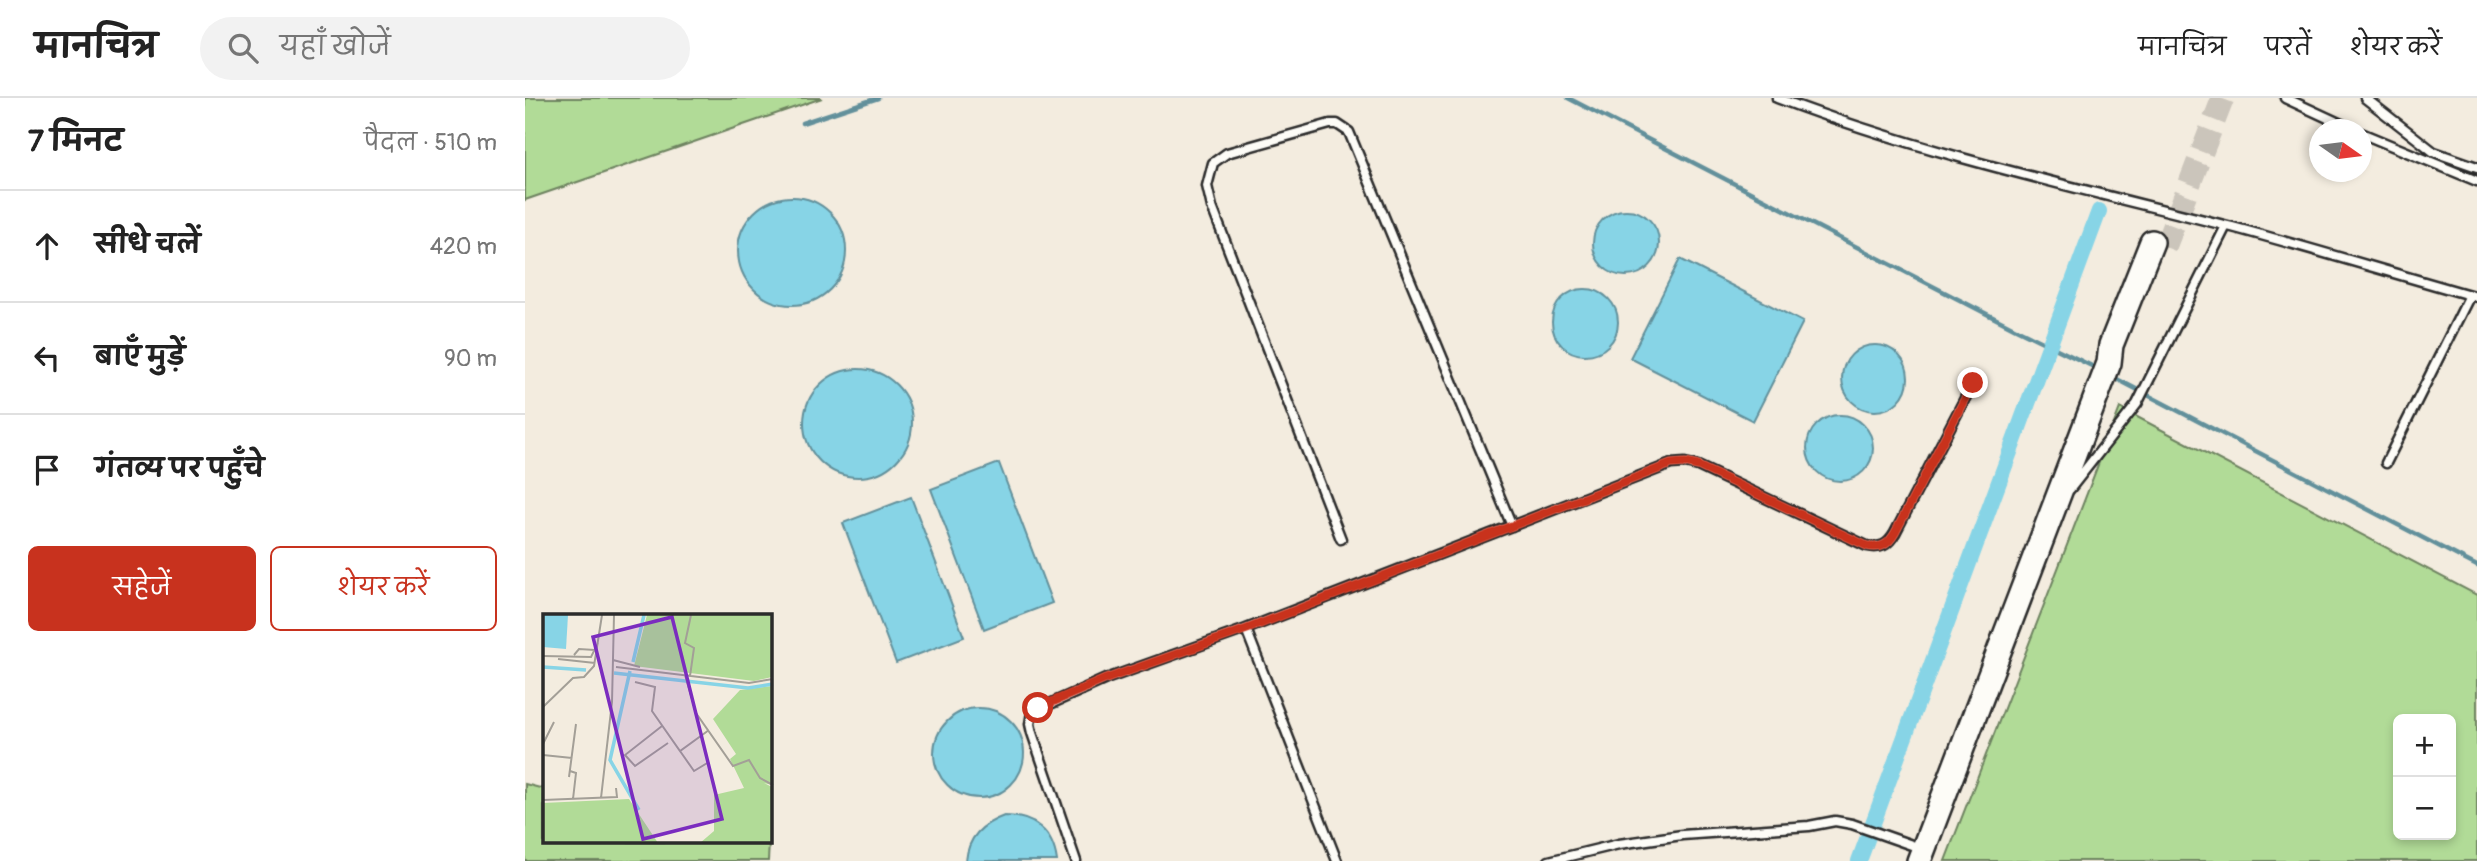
<!DOCTYPE html>
<html lang="hi">
<meta charset="utf-8">
<style>
:root{--surface:#fff;--page:#f2f2f2;--text:#222;--muted:#767676;--line:#e0e0e0;--accent:#c8321e}
body{margin:0;font-family:Pangolin,"Playpen Sans Deva",sans-serif;background:var(--page);color:var(--text)}
.controls{position:absolute;right:21px;bottom:21px;display:grid;overflow:hidden;border-radius:10px;box-shadow:0 4px 10px #0003}
.controls button{width:63px;height:63px;display:grid;place-items:center;padding:0;border:0;border-bottom:2px solid var(--line);background:var(--surface);color:var(--text);font:35px sans-serif}
.compass{position:absolute;left:1784px;top:21px;width:63px;height:63px;border-radius:50%;background:var(--surface);box-shadow:0 4px 10px #0003;rotate:104deg}
.stop{position:absolute;width:21px;height:21px;margin:-16px;border:5px solid #c8321e;border-radius:50%;background:#fff}
.stop.end{background:#c8321e;border-color:#fff;box-shadow:0 2px 7px #0008}
.list{margin:0;padding:0;list-style:none}
h2{display:flex;justify-content:space-between;align-items:center;height:91px;margin:0;padding:0 28px;font-size:30px}
h2 small{font-size:23px;font-weight:400;color:var(--muted)}
.list li{display:grid;grid-template-columns:46px 1fr auto;gap:21px;align-items:center;box-sizing:border-box;height:112px;padding:0 28px;border-top:2px solid var(--line)}
.list b{display:block;font-size:26px;white-space:nowrap}
.list em{font-size:23px;font-style:normal;color:var(--muted)}
.actions{display:flex;gap:14px;padding:21px 28px}
.actions a{flex:1;padding:16px 0;border:2px solid var(--accent);border-radius:10px;text-align:center;font-size:24px;color:var(--accent)}
.actions .main{background:var(--accent);color:#fff}
.icon{flex:none;width:38px;height:38px;fill:none;stroke:currentColor;stroke-width:2;stroke-linecap:round;stroke-linejoin:round}
.map{position:relative;flex:none;width:1952px;height:763px;overflow:hidden}
header{display:flex;align-items:center;gap:42px;box-sizing:border-box;height:98px;padding:0 35px;background:var(--surface);border-bottom:2px solid var(--line)}
header strong{font-size:33px}
nav{display:flex;gap:38px;margin-inline-start:auto;font-size:24px}
.search{width:490px;height:63px;background:var(--page);display:flex;align-items:center;gap:18px;box-sizing:border-box;padding:0 24px;border-radius:38px;color:var(--muted);font-size:26px}
main{display:flex}
aside{flex:1;background:var(--surface)}
.map>svg:first-child{display:block}
</style>
<header>
<strong>मानचित्र</strong>
<div class="search"><svg class="icon" aria-label="search" viewBox="0 0 24 24"><circle cx="10" cy="10" r="6"/><path d="M15 15l6 6"/></svg>यहाँ खोजें</div>
<nav><a>मानचित्र</a><a>परतें</a><a>शेयर करें</a></nav>
</header>
<main>
<aside>
<h2>7 मिनट<small>पैदल · 510 m</small></h2>
<ul class="list">
<li><svg class="icon" aria-label="ahead" viewBox="0 0 24 24"><path d="M12 20V5M6 11l6-6 6 6"/></svg><div><b>सीधे चलें</b></div><em>420 m</em></li>
<li><svg class="icon" aria-label="left" viewBox="0 0 24 24"><path d="M17 20v-9H6M10 6l-5 5 5 5"/></svg><div><b>बाएँ मुड़ें</b></div><em>90 m</em></li>
<li><svg class="icon" aria-label="arrive" viewBox="0 0 24 24"><path d="M6 21V4h12l-3 4 3 4H6"/></svg><div><b>गंतव्य पर पहुँचे</b></div></li>
</ul>
<div class="actions"><a class="main">सहेजें</a><a>शेयर करें</a></div>
</aside>
<div class="map">
<svg width="1952" height="763" viewBox="0 0 1952 763">
<rect width="100%" height="100%" fill="#f3ecdf"/>
<filter id="ink" filterUnits="userSpaceOnUse"><feTurbulence type="fractalNoise" baseFrequency=".0143" numOctaves="2"/><feDisplacementMap in="SourceGraphic" scale="14" xChannelSelector="R" yChannelSelector="G"/><feConvolveMatrix kernelMatrix="1 2 1 2 8 2 1 2 1" color-interpolation-filters="sRGB"/></filter>
<g filter="url(#ink)">
<path fill="#b1db97" stroke="#6e8361" stroke-width="2" fill-rule="evenodd" d="M0,0H297L0,102Z
M1595,310L1952,497V763H1420ZM1873,621H1926V737H1873Z
M0,686L19,691V744H239L244,745L243,763H0Z"/>
<path fill="#87d4e6" stroke="#62909b" stroke-width="2" d="M213 153a54 54 0 1 1 108 0a54 54 0 1 1-108 0Z
M1068 145a33 33 0 1 1 66 0a33 33 0 1 1-66 0Z
M1155,161L1278,224L1228,323L1105,260Z
M1027 224a33 33 0 1 1 66 0a33 33 0 1 1-66 0Z
M1317 280a33 33 0 1 1 66 0a33 33 0 1 1-66 0Z
M279 325a54 54 0 1 1 108 0a54 54 0 1 1-108 0Z
M1282 350a33 33 0 1 1 66 0a33 33 0 1 1-66 0Z
M474,365L527,505L459,531L406,391Z
M386,399L439,539L371,565L318,425Z
M409 655a45 45 0 1 1 90 0a45 45 0 1 1-90 0Z
M479,718C509,718 528,733 532,763H441C443,739 457,726 479,718Z"/>
<g fill="none" stroke-linecap="round" stroke-linejoin="round">
<path stroke="#62909b" stroke-width="4.5" d="M1043,0L1489,230L1575,272
M277,25L353,0
M1586,278L1952,468"/>
<path stroke="#87d4e6" stroke-width="16" d="M1334,763L1574,113"/>
<path stroke="#cbc5bb" stroke-width="23" stroke-dasharray="23 11" stroke-linecap="butt" d="M1640,149L1698,0"/>
<defs>
<path id="lane" d="M1252,0C1399,56 1554,90 1707,129C1789,151 1870,176 1952,199
M1760,0L1829,32
M1840,0L1909,54L1952,69
M1836,35L1952,83
M1861,365L1945,197
M1545,391L1612,306L1701,128
M816,441L687,109L682,88L688,65L702,55L805,26H812L824,34L987,428
M551,763L507,635L505,626L507,614L581,581L721,531
M812,763L721,531L1146,366L1160,365L1173,368L1342,448C1356,451 1363,447 1370,435L1448,285
M1024,763L1094,746L1157,737L1284,728L1310,723L1327,726L1398,751"/>
<path id="secondary" d="M1394,763L1584,265L1586,247L1627,144"/>
</defs>
<use href="#lane" stroke="#2b2b2b" stroke-width="13"/>
<use href="#secondary" stroke="#2b2b2b" stroke-width="28"/>
<use href="#lane" stroke="#fdfcf7" stroke-width="8"/>
<use href="#secondary" stroke="#fdfcf7" stroke-width="23"/>
</g>
</g>
<g fill="none" stroke-linecap="round" stroke-linejoin="round" filter="url(#ink)">
<path stroke="#c8321e" stroke-width="9" d="M513,610L581,581L722,531L1146,366L1160,365L1173,368L1342,448C1356,451 1363,447 1370,435L1448,285"/>
</g>
<g transform="translate(18 516)">
<rect width="229" height="229" fill="#f3ecdf"/>
<path d="M104,1H229V63L211,67L91,52ZM229,72V171L221,169L229,173V229H157L171,217V181L201,174L187,145L193,140L170,105L197,76ZM86,185L115,229H0V189Z" fill="#b1db97"/>
<path d="M0,1H25L23,35L0,33Z" fill="#87d4e6"/>
<path fill="none" stroke="#87d4e6" stroke-width="3.5" d="M90,48L101,1M0,53L43,56M87,57L67,146L96,196M71,59L205,74L230,70"/>
<path fill="none" stroke="#a39f97" stroke-width="2" d="M31,41L36,35L52,36M0,42L48,43L55,29M15,45L52,49M70,46L97,53M73,53L206,69L230,65M142,61L153,99L190,152L206,146L217,164L230,171M147,62L151,34L142,29L148,1M92,68L112,73L109,97L137,137L166,116M0,93L30,64L41,63L51,52L59,1M119,112L82,141L92,152L125,129M0,130L11,108M137,137L151,157L166,148M0,141L29,144M27,157L33,159L30,185M26,163L33,110M58,184L69,88L71,1M0,186L74,183L73,174"/>
<path fill="#7b2cbf" fill-opacity="0.15" stroke="#7b2cbf" stroke-width="3.5" d="M129,3L179,205L100,225L50,23Z"/>
<rect width="229" height="229" fill="none" stroke="#2b2b2b" stroke-width="3.5"/>
</g>
</svg>
<div class="controls">
<button>+</button>
<button>−</button>
</div>
<svg class="compass" viewBox="-18 -18 36 36"><path d="M0-13l5 13h-10z" fill="#e53935"/><path d="M0 13l5-13h-10z" fill="#767676"/></svg>
<div class="stop" style="left:513px;top:610px"></div>
<div class="stop end" style="left:1448px;top:285px"></div>
</div>
</main>
